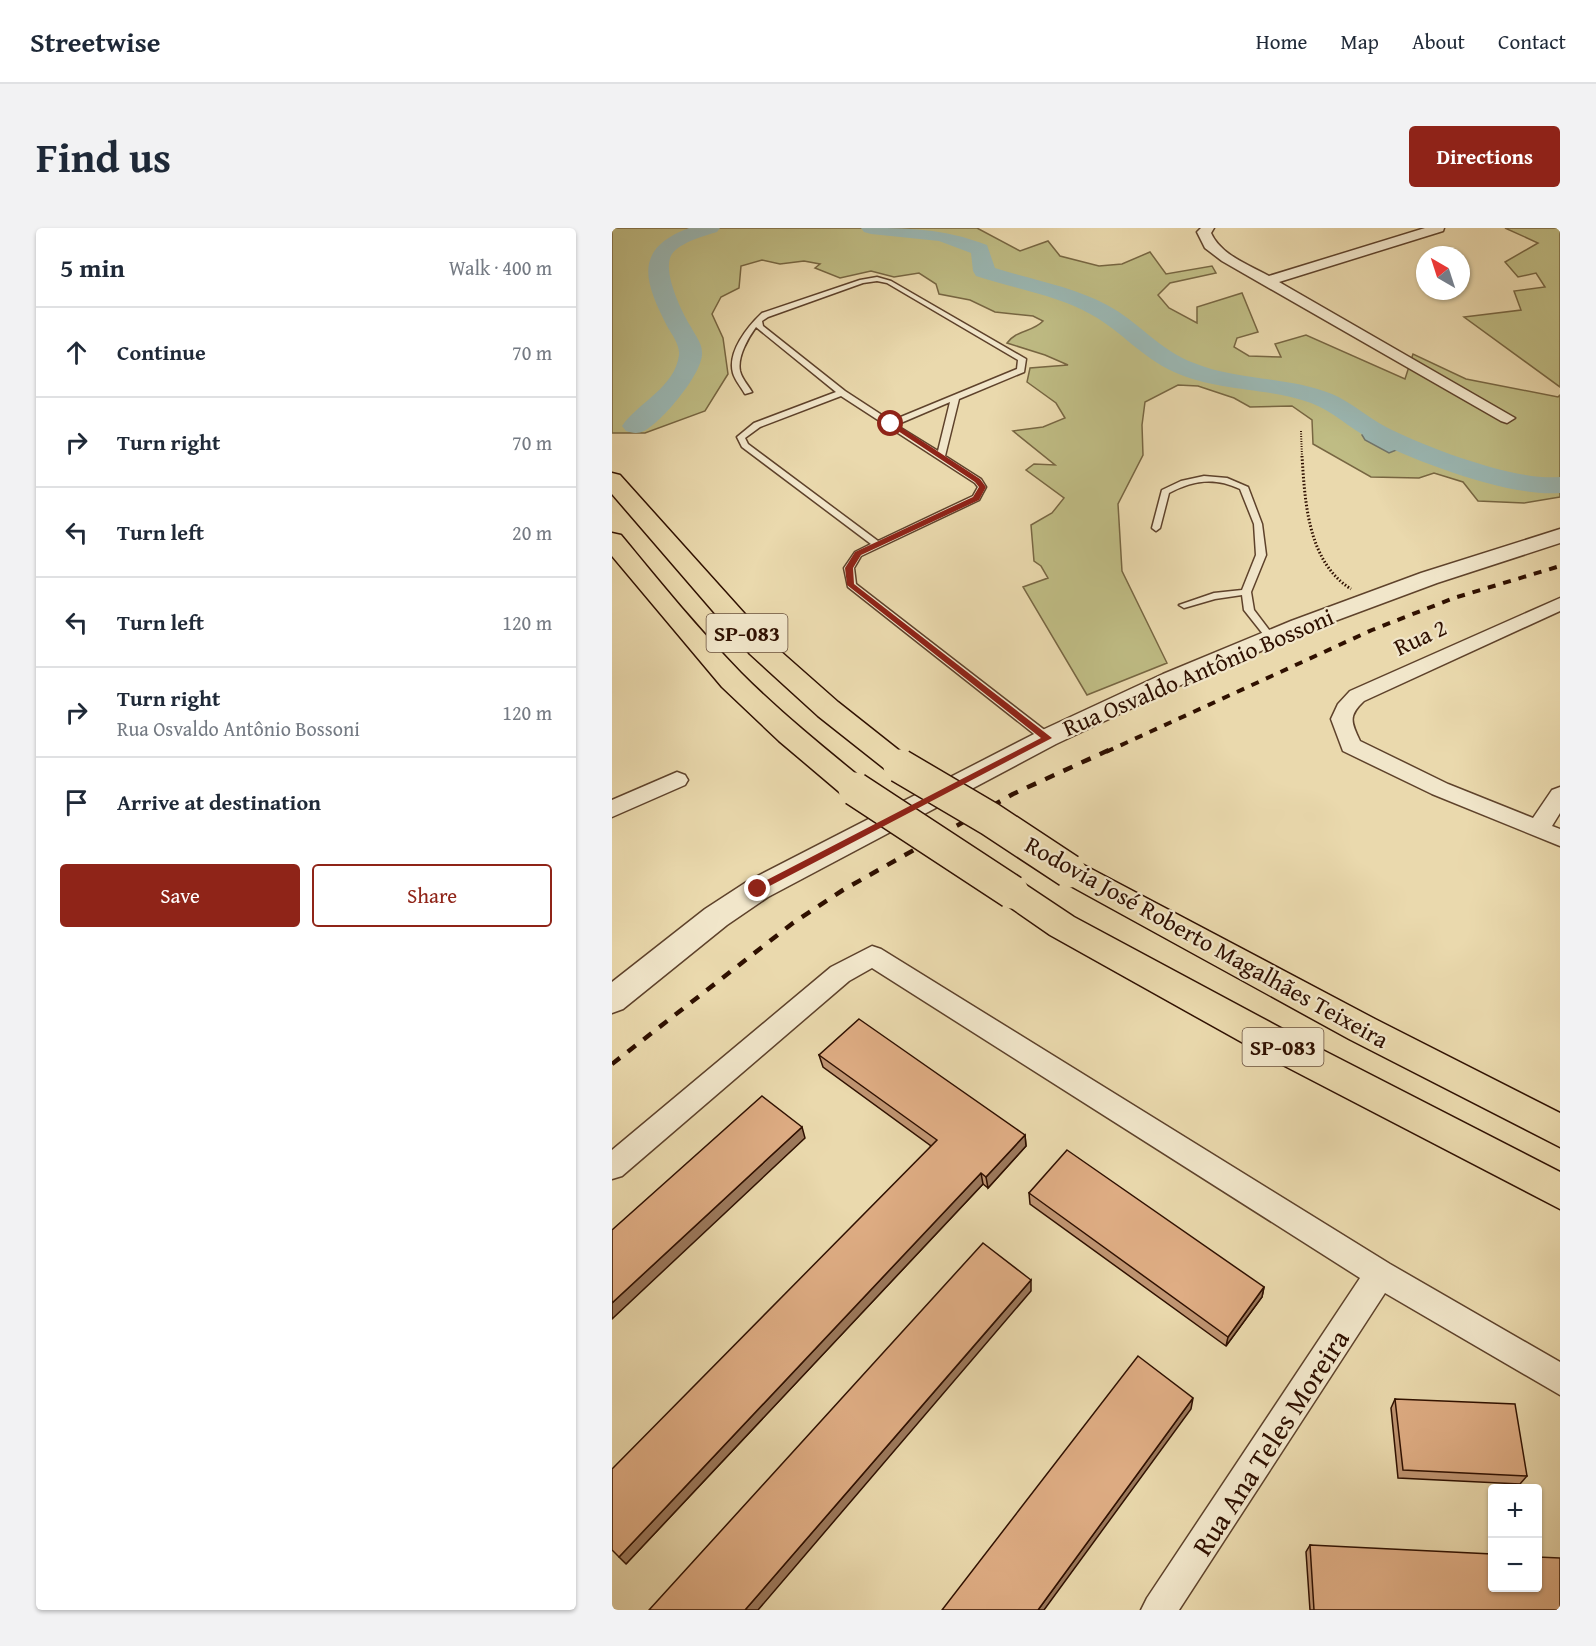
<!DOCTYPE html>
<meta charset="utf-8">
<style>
:root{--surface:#fff;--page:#f2f2f3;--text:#1f2937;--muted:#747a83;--line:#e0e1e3;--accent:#8f2418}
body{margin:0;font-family:"Gentium Book Plus",serif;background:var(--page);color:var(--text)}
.controls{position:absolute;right:18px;bottom:18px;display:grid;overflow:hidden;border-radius:6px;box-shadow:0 2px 4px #0004}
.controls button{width:54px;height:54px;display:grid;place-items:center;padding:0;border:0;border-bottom:2px solid var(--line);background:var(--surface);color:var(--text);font:30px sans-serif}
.compass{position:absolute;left:804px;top:18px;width:54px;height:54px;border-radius:50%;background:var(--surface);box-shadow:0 2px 4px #0004;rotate:321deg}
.stop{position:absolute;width:18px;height:18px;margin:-14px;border:4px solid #8f2418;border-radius:50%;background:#fff}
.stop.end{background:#8f2418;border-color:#fff;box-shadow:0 2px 6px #0008}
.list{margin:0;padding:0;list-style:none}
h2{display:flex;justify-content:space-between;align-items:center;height:78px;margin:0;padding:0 24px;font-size:26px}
h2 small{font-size:20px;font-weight:400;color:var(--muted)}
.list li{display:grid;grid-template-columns:39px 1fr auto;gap:18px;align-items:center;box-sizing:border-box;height:90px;padding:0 24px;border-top:2px solid var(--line)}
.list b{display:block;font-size:22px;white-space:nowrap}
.list p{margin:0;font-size:20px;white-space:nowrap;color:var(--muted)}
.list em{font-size:20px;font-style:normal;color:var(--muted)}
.actions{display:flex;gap:12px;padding:18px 24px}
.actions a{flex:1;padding:14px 0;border:2px solid var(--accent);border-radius:6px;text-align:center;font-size:21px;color:var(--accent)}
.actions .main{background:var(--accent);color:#fff}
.icon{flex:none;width:33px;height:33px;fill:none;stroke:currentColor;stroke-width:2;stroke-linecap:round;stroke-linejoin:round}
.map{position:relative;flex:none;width:948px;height:1382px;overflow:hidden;border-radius:6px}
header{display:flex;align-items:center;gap:36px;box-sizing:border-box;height:84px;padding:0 30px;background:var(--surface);border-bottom:2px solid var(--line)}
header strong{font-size:28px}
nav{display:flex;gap:33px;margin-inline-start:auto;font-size:21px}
.intro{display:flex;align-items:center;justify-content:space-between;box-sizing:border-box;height:144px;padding:0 36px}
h1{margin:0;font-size:42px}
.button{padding:15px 27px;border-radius:6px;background:var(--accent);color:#fff;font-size:21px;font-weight:700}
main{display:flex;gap:36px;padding:0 36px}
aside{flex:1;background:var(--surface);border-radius:6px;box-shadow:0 2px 4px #0004}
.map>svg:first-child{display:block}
</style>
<header>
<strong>Streetwise</strong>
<nav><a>Home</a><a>Map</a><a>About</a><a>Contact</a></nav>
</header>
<div class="intro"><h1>Find us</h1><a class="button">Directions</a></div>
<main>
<aside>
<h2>5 min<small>Walk · 400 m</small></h2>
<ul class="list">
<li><svg class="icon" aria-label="ahead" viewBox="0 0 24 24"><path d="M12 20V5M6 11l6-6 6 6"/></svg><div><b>Continue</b></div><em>70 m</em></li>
<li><svg class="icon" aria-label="right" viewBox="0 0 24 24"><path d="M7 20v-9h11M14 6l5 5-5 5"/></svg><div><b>Turn right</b></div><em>70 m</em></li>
<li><svg class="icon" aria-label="left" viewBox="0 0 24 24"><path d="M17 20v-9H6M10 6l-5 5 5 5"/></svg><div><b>Turn left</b></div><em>20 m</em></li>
<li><svg class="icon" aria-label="left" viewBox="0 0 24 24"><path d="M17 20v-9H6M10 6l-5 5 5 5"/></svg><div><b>Turn left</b></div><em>120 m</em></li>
<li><svg class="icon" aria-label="right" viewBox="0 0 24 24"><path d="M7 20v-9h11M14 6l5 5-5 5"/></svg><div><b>Turn right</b><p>Rua Osvaldo Antônio Bossoni</p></div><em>120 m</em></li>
<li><svg class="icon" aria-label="arrive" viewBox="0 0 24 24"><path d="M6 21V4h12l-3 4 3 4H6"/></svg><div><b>Arrive at destination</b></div></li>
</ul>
<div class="actions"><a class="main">Save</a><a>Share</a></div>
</aside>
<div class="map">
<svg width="948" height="1382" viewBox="0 0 948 1382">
<rect width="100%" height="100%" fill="#ead9ad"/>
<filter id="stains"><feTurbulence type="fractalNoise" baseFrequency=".00333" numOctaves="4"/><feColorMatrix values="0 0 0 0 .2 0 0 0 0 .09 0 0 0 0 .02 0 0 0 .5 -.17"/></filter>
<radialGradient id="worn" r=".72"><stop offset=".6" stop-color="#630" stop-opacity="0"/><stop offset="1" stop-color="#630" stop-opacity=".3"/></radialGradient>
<path fill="#bfbc84" stroke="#776642" stroke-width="1.5" d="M0,0H365L408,23L436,13L448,28L487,38L510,36L538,24L554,46L600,38L604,45L558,55L546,67L557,80L585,95V79L630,65L646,104L625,110L622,119L637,128L669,129L663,116L694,107L793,151L801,126L854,151L946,169L948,167V269L912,275L866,273L851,254L822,245L807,250L759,249L701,216L700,192L680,178L638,179L622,170L586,158L566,157L533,174L530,197L531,227L506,276L510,343L555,435L475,467L411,359L436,350L429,338L422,333L419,297L440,285L452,270L414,242L422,236L443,237L401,203L431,199L453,190L444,175L415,154L418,140L456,137L433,127L395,115C404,102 421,104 431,93L421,88L383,84L358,72L327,66L324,56L307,45L282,49L259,43L228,50L203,40L208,36L192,33L168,36L150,32L129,38L127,60L109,69L100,86L111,110L116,146L93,183L33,205H0Z
M893,0H948V159L852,89L909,82L902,63L933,59L924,45L906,49L893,34L926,15Z"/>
<path fill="#9bb8b4" stroke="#70756c" stroke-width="1.5" d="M753,202L787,221L777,225L753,212L750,207Z"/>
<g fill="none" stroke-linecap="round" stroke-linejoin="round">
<path fill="#9bb8b4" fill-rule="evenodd" d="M77,0H108L105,4C92,8 69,14 60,26C49,42 70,85 79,99C83,107 90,115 90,124C92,144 50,194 32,203C26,206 20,205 14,203L10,198C27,174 63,159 67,127C68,117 60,107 55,98C32,53 21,21 77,0Z
M249,0C297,0 330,0 375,17L383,40C420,52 460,58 495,77C526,93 547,122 582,135C626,153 675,148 720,166C739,174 755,189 774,199C816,220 902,253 948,249V265C896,269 805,234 757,210C737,200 721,183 699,175C655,159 606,164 562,144C529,129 509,103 480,87C445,67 403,61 364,48L361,43L359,25L327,13L259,6L252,4Z"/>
<defs>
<path id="service" d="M265,49L279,53L414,131L412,144L347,171L333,228L369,251L374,259L367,272L249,328L242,340L244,356L439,507L440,510L439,513H431L236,359L232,340L243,324L259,316L130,219L125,209L142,195L224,164L144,99C136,110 125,129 128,143C130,151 136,157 140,164L133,166C129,159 123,152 121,145C115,124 136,98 150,85L248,52ZM265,53L275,55L406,132L405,141L279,193L233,163L151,98L150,93L156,89L251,55ZM229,168L363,255L366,259L361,268L266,313L136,216L133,210L148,199ZM338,174L326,223L284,197Z
M592,248L615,250L636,259L650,296L654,327L639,364L642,382L661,407V411H655L632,382L630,367L603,371L572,380L567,377L602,365L630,362L644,327L642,296L628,261C603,249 581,252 557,265L548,300L544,303L540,300L550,262L569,253Z"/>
<path id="minor" d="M589,0H602L599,5C609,27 637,37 657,48L813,0H832L831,3L667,54L903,190L895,195L889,193L610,33L593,20L585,4Z
M948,370V383L752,473C736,488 739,494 748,513L836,556L921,590L940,562L948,559V585L940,598L948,601V618L820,566L731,523L719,491L726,476L738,463Z
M65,544L73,547L76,552L73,557L0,589V572Z
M260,718L269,721L778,1036L948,1134V1167L773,1065L567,1382H529L535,1370L748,1050L260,740L237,753L10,948L0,951V922L219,739Z"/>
<path id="tertiary" d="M948,301V315L825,355L696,403L569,457L444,516L156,669L115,697L11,781L0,785V754L93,681L136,653L426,504L551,446L679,393L809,345Z"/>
<path id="motorway" d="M0,245L8,247L158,414L226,474L298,531L303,538L298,545L288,548L278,545L206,488L138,426L0,266Z
M0,305L9,307C48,354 86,401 129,445C168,484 211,519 254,554L258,561L254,568L243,572L232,568L167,513L110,459L0,328Z
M457,631L468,635L763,791L948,885V919L737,811L446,651L441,643L446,635Z
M400,652L411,655L462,689L693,813L948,944V981L667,835L438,707L389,673L384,664L389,655Z"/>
</defs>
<use href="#service" stroke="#5e422b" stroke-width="3"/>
<use href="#minor" stroke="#5e422b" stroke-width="3"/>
<use href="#tertiary" stroke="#5e422b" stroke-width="3"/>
<use href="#motorway" stroke="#2f1000" stroke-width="3"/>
<path stroke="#2f1000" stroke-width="2" stroke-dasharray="1 1.5" stroke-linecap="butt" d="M689,203L690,230"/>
<path stroke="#2f1000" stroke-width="3" stroke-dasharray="1.5 2" stroke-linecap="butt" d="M690,228C693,275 696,334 739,361"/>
<use href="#service" fill="#f1e6ca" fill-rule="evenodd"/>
<use href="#minor" fill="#f1e6ca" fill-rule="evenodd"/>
<use href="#tertiary" fill="#f1e6ca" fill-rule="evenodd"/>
<use href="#motorway" fill="#ead9ad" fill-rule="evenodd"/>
<path stroke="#2f1000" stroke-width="4" stroke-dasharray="8 8" stroke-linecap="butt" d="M494,524L760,402L842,370L948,338"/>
<path stroke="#2f1000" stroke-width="4.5" stroke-dasharray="10 10" stroke-linecap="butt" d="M0,836L181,695L231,662L401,566L497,522"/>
<defs>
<path id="motorway-bridge" d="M288,538L378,591L457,643
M243,561L400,664"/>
</defs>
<use href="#motorway-bridge" stroke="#2f1000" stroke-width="36" stroke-linecap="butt"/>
<use href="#motorway-bridge" stroke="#ead9ad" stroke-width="33"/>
</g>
<path fill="#c09572" stroke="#2f1000" stroke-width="1.5" d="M207,827L413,907L414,918L376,960L371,956L14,1336L319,918L211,839Z
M417,965L652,1059L650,1069L614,1118L418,976Z
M783,1171L915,1248L908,1256L786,1250L779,1180Z
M698,1317L948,1382H698L694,1324Z"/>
<path fill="#9c795c" stroke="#2f1000" stroke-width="1.5" d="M190,899L193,910L0,1091V1075Z
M413,907L414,918L376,960L374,949Z
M369,945L371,956L14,1336L7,1329Z
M419,1052V1063L146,1382H133Z
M652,1059L650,1069L614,1118L616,1109Z
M581,1170L579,1181L432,1382H426Z"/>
<path fill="#dfad84" stroke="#2f1000" stroke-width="1.5" d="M247,791L413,907L374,949L369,945L7,1329L0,1322V1241L325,912L207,827Z
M150,868L190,899L0,1075V1002Z
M455,922L652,1059L616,1109L417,965Z
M371,1015L419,1052L133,1382H37Z
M526,1128L581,1170L426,1382H330Z
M783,1171L903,1176L915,1248L791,1242Z
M698,1317L880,1326V1359H926V1329L948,1330V1382H702Z"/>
<path fill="#8f2418" d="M277,194H281L368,251L374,259L367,272L249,327L241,340L242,356L440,510L146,664L141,661L143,658L429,510L235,357L233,340L243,324L361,269L367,259L363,254L277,197Z"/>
<g text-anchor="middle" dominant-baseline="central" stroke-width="4.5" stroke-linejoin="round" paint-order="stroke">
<g fill="#f1e6ca" stroke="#69503d" stroke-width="1.5">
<rect x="94.5" y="386" width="81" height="38" rx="4.5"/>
<rect x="630.5" y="800" width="81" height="38" rx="4.5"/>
</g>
<g font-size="22" font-weight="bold" fill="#2f1000">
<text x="135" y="405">SP-083</text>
<text x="671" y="819">SP-083</text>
</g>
<g font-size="24" fill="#2f1000" stroke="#f1e6ca">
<text transform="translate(808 409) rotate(-25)">Rua 2</text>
<text transform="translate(586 444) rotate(-23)">Rua Osvaldo Antônio Bossoni</text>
<text transform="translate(595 714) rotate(29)">Rodovia José Roberto Magalhães Teixeira</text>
</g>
<g font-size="28" fill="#2f1000" stroke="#f1e6ca">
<text transform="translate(658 1214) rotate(-57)">Rua Ana Teles Moreira</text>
</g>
</g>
<rect width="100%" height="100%" filter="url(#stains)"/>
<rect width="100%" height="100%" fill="url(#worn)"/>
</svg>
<div class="controls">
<button>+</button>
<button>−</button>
</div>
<svg class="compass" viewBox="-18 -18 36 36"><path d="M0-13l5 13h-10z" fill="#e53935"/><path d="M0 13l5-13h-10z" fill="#747a83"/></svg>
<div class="stop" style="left:279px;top:196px"></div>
<div class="stop end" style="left:146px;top:661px"></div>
</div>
</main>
